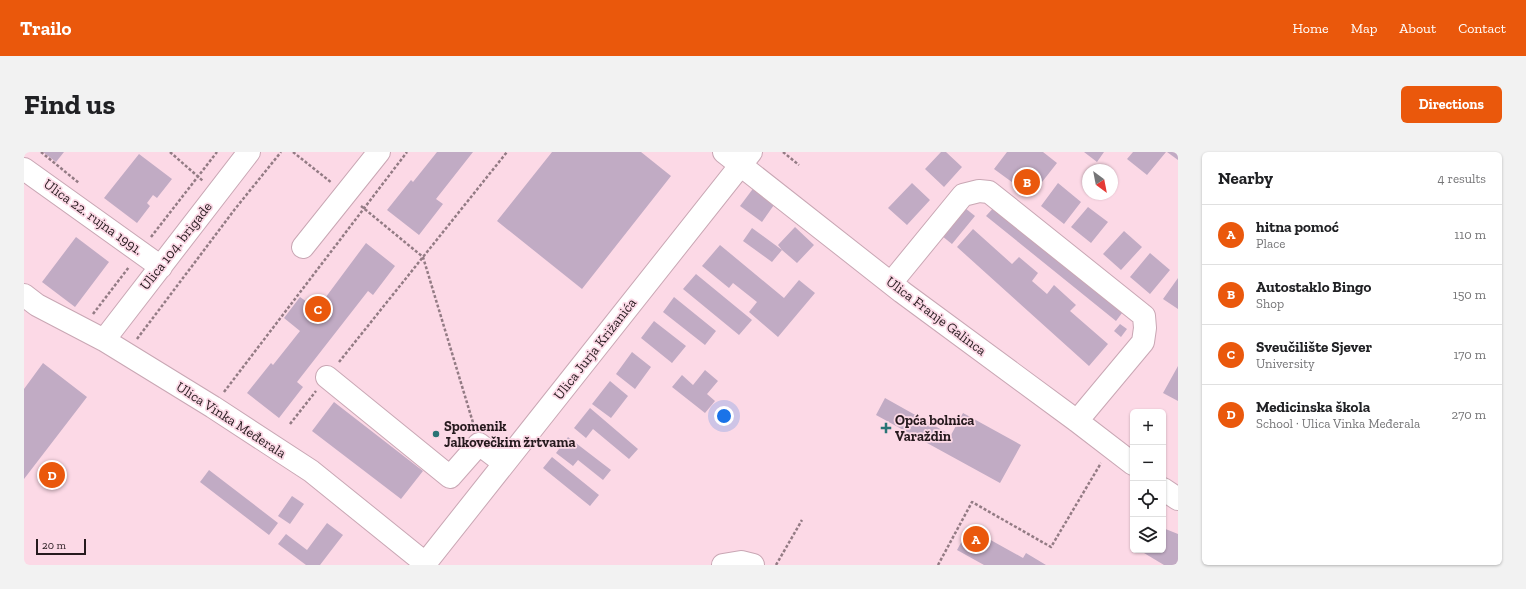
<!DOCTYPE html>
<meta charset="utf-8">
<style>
:root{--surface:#fff;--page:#f2f2f2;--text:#202124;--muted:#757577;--line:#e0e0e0;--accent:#ea580c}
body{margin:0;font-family:"Zilla Slab",serif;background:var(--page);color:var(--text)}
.controls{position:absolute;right:12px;bottom:12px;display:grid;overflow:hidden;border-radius:6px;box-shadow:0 1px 3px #0004}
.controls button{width:36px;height:36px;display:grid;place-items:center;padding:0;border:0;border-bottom:1px solid var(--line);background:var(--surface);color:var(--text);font:20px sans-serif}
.compass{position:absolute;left:1058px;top:12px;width:36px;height:36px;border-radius:50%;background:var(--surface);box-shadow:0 1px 3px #0004;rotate:148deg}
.scale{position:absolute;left:12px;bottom:10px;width:50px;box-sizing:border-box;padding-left:4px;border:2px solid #261a1e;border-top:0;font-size:11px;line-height:14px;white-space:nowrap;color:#261a1e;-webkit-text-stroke:3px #fcd9e6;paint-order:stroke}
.you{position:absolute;left:700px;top:264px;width:14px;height:14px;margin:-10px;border:3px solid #fff;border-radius:50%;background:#1a73e8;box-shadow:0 0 0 6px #1a73e833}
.badge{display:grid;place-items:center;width:26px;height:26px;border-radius:50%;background:var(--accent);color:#fff;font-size:13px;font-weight:700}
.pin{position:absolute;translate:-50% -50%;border:2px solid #fff;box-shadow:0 1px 4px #0006}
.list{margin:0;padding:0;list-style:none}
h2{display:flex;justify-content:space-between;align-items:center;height:52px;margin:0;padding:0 16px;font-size:17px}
h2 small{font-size:13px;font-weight:400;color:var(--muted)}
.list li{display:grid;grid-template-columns:26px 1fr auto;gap:12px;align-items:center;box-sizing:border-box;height:60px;padding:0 16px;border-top:1px solid var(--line)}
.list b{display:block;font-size:15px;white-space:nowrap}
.list p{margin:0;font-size:13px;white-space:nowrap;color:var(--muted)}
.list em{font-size:13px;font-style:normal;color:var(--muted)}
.icon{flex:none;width:22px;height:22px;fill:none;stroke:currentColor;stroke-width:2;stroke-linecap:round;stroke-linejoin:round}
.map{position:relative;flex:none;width:1154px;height:413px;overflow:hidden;border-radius:6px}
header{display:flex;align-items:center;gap:24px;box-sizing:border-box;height:56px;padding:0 20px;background:var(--accent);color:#fff}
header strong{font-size:19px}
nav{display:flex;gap:22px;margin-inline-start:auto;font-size:14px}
.intro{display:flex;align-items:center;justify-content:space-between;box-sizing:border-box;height:96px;padding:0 24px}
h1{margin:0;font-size:28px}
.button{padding:10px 18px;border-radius:6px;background:var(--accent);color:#fff;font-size:14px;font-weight:700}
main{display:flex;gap:24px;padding:0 24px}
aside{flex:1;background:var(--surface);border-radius:6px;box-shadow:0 1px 3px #0004}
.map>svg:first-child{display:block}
</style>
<header>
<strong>Trailo</strong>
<nav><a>Home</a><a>Map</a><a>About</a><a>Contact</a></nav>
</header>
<div class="intro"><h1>Find us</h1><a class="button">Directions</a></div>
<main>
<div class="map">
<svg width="1154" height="413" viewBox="0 0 1154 413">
<rect width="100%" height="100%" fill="#fcd9e6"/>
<path fill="#c1abc4" d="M19,0H40L32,10Z
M413,0H449L412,47L419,52L395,83L363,58L387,28L389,30Z
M528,0H617L647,24L558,137L473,69Z
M917,0H922L938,15L920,35L901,17Z
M983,0H1019L1033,11L1007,44L970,17Z
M1060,0H1080L1073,10Z
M1109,0H1142L1123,23L1103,7Z
M1143,0H1154V8Z
M115,2L148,27L133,46L129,43L123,51L126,54L113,71L80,46Z
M888,31L906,48L883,73L864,56Z
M1034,31L1057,50L1040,72L1017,54Z
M731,34L752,50L738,70L716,54Z
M972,53L1101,157L1092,169L962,64Z
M1064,55L1084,70L1067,91L1047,75Z
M941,56L951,64L928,92L918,84Z
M771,75L790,93L773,111L758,98L754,93Z
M728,76L758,98L748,110L719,89Z
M949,77L988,112L995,105L1014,121L1008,129L1023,142L1030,133L1052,153L1046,159L1084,192L1065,214L933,95Z
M1100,79L1118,95L1097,118L1079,102Z
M52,85L85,110L51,155L18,130Z
M342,91L371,114L349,143L344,139L273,230L279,235L255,266L223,241L247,211L249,213L276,179L260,166L276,145L293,157Z
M696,93L760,146L775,128L791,141L754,185L725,160L733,150L709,131L705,136L678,114Z
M1126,101L1146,118L1126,142L1106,125Z
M672,122L728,168L715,183L659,137Z
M1154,126V157L1139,147Z
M650,145L692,179L681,193L639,160Z
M630,169L662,194L648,211L617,186Z
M1096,172L1103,177L1097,185L1090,179Z
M608,200L627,215L611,237L592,222Z
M19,211L63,245L0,327V237Z
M1154,214V249L1139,241Z
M681,218L694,229L683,242L691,249L681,261L648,235L658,223L669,233Z
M586,229L604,244L587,266L568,252Z
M861,246L927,283L939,261L997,293L976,331L852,263Z
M310,250L399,319L377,347L288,279Z
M566,256L614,297L605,307L569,277L562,286L550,276Z
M544,285L587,318L579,328L554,308L549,314L532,301Z
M528,305L575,343L566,354L519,316Z
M185,318L254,371L245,383L176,330Z
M268,344L280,352L266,372L254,364Z
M303,371L319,383L296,413H282L254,392L262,382L283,398Z
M945,376L999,406L1002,401L1022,413H960L933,398Z
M1139,376L1154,382V413H1140L1115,398H1139Z"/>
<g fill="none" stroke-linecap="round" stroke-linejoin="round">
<defs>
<path id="minor" d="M700,0L878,140L1053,269L1109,312
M0,17L137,115
M279,95L355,0
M867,131L939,43L955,39L965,40L1120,164L1121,176L1119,190L1053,269
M0,143L13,153L80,188L189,255L287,319L401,411
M80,188L225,0
M303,225L426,325L455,292L480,311
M1139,337L1154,347
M400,413L727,0
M699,413L717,410L729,413"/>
</defs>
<use href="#minor" stroke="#c9a7b4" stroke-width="24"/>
<path stroke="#937b84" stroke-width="2.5" stroke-dasharray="3 2" stroke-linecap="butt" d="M17,0L55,31
M146,0L179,29
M269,0L308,31
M759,0L775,13
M337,54L399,105L450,274
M127,85L193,0
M69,162L105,115
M113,187L211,57L257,0
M315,210L483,0
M200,240L383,0
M266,272L292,239
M752,413L778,368
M914,413L948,350L1027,395L1077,311"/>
<use href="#minor" stroke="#fff" stroke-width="22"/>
</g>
<g fill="#297475" stroke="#fcd9e6" stroke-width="1.5">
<path d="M860 270h4v4h4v4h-4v4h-4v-4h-4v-4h4z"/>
<circle cx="412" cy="282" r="4"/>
</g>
<g text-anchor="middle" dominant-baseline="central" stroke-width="3.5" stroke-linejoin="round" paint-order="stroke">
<g font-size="14" fill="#261a1e" stroke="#fcd9e6">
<text transform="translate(69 65) rotate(36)">Ulica 22. rujna 1991.</text>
<text transform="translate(152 94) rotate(-52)">Ulica 104. brigade</text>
<text transform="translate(912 164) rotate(37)">Ulica Franje Galinca</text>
<text transform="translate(571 197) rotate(-52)">Ulica Jurja Križanića</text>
<text transform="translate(207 268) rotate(33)">Ulica Vinka Međerala</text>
</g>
<g font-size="14" font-weight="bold" fill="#261a1e" stroke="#fcd9e6" text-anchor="start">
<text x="871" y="268">Opća bolnica<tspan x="871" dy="16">Varaždin</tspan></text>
<text x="420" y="274">Spomenik<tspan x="420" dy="16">Jalkovečkim žrtvama</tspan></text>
</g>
</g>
</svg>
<div class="controls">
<button>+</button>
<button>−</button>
<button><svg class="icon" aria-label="locate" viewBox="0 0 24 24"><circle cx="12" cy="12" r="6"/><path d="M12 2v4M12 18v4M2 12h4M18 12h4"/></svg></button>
<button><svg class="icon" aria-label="layers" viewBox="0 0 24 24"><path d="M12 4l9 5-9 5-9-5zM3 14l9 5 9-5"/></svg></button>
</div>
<svg class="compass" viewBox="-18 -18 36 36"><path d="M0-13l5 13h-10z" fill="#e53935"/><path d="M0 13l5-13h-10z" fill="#757577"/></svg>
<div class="scale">20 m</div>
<div class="you"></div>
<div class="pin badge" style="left:952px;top:387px">A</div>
<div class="pin badge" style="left:1003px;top:30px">B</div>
<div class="pin badge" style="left:294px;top:157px">C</div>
<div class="pin badge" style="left:28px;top:323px">D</div>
</div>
<aside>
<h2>Nearby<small>4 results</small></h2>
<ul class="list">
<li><span class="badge">A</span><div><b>hitna pomoć</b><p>Place</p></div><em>110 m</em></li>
<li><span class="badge">B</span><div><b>Autostaklo Bingo</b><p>Shop</p></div><em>150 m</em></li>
<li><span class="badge">C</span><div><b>Sveučilište Sjever</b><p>University</p></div><em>170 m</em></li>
<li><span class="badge">D</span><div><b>Medicinska škola</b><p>School · Ulica Vinka Međerala</p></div><em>270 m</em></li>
</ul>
</aside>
</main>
